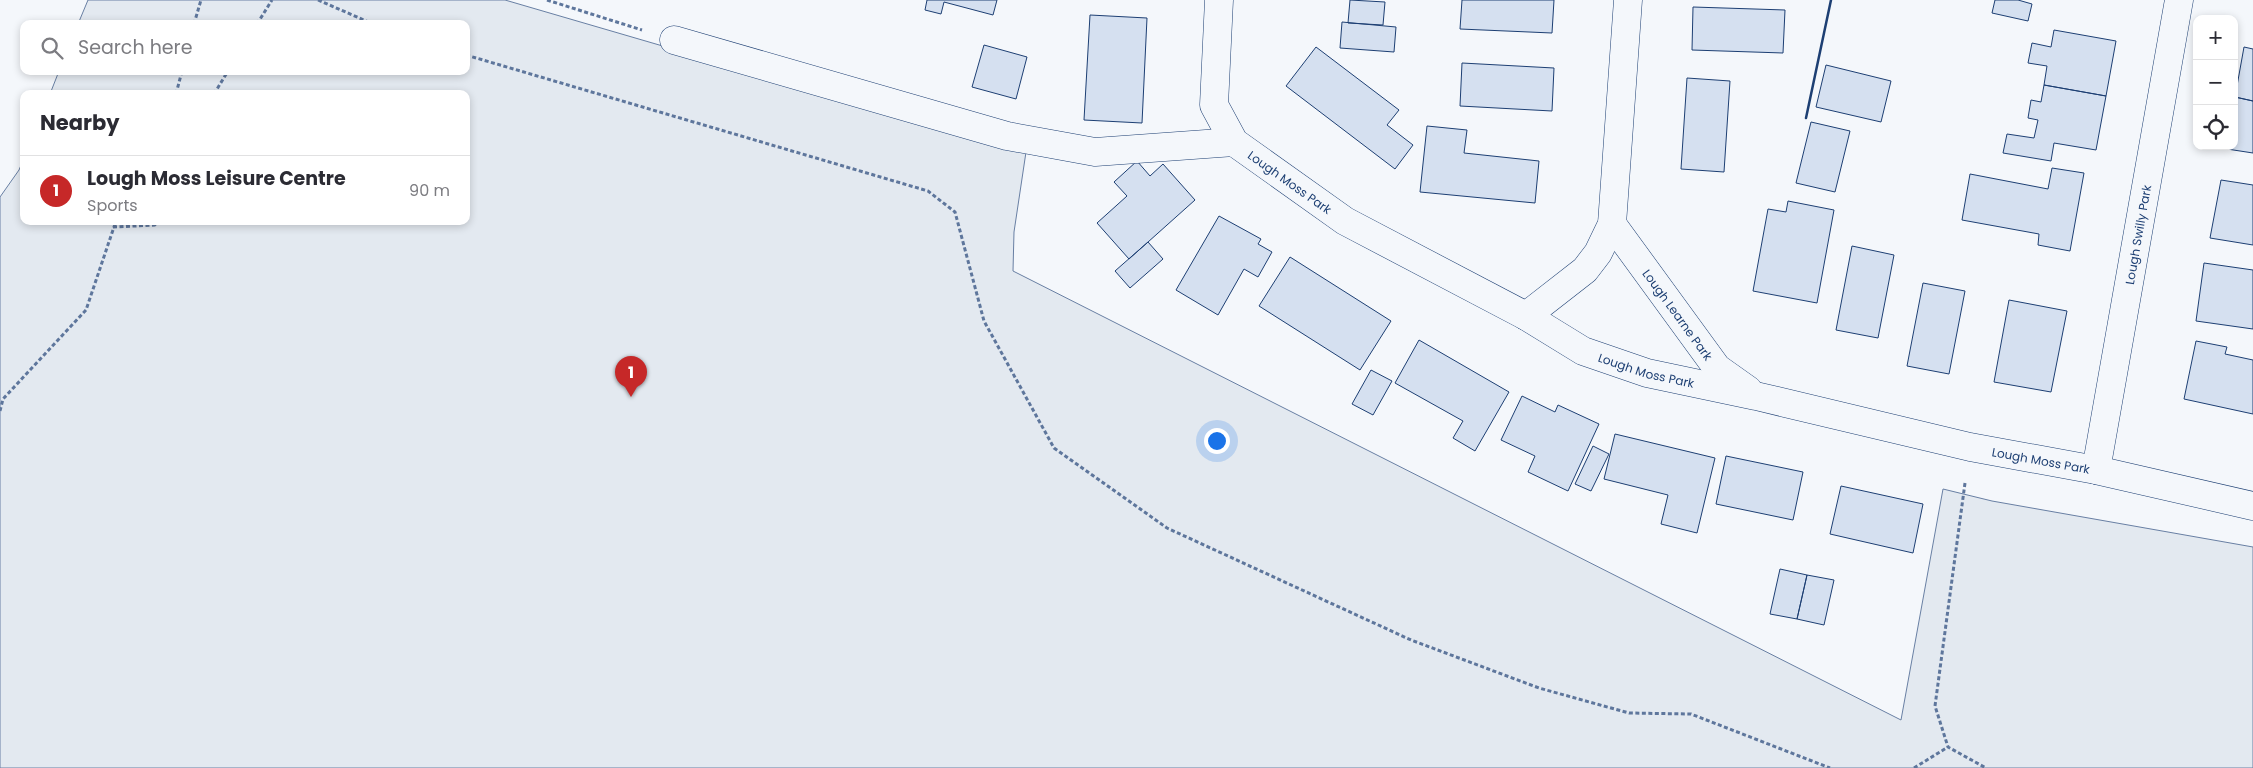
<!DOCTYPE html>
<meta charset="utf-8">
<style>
:root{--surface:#fff;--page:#f7f7f7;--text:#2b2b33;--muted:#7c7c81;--line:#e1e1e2;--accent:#c62828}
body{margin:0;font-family:Poppins,sans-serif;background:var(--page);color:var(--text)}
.controls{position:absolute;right:15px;top:15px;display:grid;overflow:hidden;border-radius:10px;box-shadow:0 2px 8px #0003}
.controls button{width:45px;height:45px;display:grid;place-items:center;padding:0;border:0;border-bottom:1px solid var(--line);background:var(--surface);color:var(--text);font:25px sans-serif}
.you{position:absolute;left:1216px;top:440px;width:18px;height:18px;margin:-12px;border:4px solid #fff;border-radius:50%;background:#1a73e8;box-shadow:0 0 0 8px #1a73e833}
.badge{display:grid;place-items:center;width:32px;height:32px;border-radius:50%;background:var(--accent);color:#fff;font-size:16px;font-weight:700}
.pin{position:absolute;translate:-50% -41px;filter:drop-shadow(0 1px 2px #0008)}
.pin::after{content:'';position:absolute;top:26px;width:18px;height:15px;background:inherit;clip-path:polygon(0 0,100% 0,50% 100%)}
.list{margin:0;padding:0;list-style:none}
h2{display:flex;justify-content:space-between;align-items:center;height:65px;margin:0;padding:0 20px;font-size:21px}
h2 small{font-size:16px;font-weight:400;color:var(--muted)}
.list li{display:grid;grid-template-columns:32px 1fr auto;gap:15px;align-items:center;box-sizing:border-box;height:70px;padding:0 20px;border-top:1px solid var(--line)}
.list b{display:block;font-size:19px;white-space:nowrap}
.list p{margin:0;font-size:16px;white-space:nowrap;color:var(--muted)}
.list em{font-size:16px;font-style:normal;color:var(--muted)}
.icon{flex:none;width:28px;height:28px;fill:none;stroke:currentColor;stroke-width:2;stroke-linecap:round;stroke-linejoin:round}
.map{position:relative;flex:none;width:2253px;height:768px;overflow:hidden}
.search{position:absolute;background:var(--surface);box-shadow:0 2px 8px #0003;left:20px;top:20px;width:450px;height:55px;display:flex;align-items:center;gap:12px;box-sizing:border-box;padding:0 18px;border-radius:10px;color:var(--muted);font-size:19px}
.panel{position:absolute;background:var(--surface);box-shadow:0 2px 8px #0003;left:20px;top:90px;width:450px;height:135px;border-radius:10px}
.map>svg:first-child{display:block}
</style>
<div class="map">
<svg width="2253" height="768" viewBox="0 0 2253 768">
<rect width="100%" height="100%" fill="#f4f7fb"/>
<path fill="#e3e9f0" stroke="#687fa3" d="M88,0H505L1026,152L1014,232L1013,271L1901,720L1943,489L1992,501L2253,547V768H0V197L19,170L24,158V221H466V94H50L59,71H466V24H78Z"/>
<path fill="#d5e0f0" stroke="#1d3f73" d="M927,0H997L993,15L944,2L941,14L925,10Z
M1350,0L1385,2L1383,25L1348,23Z
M1462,0H1554L1552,33L1460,29Z
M1995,0H2018L2032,4L2028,21L1992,13Z
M1693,7L1785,10L1783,53L1692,50Z
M1090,15L1147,18L1142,123L1084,120Z
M1342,22L1396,27L1394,52L1340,48Z
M2054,30L2116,41L2106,96L2044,85L2047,66L2028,63L2032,43L2051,47Z
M984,45L1027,57L1016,99L972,87Z
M1316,47L1399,110L1387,125L1413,145L1395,169L1286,86Z
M2244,47L2253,49V101L2235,97Z
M1462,63L1554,68L1552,111L1460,106Z
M1826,65L1891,81L1881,122L1816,107Z
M1687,78L1730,81L1724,172L1681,169Z
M2044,85L2106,96L2096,150L2054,143L2051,161L2003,153L2007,134L2034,138L2038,120L2028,118L2031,100L2041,102Z
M2235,97L2253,101V153L2227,149V146H2234Z
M1811,122L1850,131L1835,192L1796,183Z
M1427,126L1467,130L1464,153L1539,161L1535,203L1420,192Z
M1137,161L1150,176L1163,164L1195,200L1129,259L1097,223L1127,196L1114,182Z
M2052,168L2084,173L2070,251L2038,245L2039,234L1962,220L1970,174L2048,189Z
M2221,180L2253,185V245L2210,238Z
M1788,201L1834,210L1817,303L1753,291L1768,209L1786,212Z
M1219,216L1261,239L1258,244L1272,252L1258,277L1244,269L1218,315L1176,290Z
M1148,242L1163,259L1130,288L1115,271Z
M1852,246L1894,255L1878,338L1836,330Z
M1290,257L1391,321L1360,370L1259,306Z
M2204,263L2253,270V329L2196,321Z
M1923,283L1965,291L1949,374L1907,366Z
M2009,300L2067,311L2051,392L1994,382Z
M1419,340L1509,392L1475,451L1453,438L1463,421L1395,383Z
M2196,341L2227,347L2225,354L2253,360V414L2184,399Z
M1371,370L1392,381L1373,415L1352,404Z
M1522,396L1555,412L1558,405L1599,424L1568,491L1528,472L1535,456L1501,440Z
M1615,434L1715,458L1697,533L1661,524L1668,495L1604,479Z
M1593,446L1609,454L1591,491L1575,484Z
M1726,456L1803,472L1793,520L1716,504Z
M1841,486L1923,504L1913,553L1830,534Z
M1780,569L1807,575L1797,619L1770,614Z
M1807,575L1834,580L1824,625L1797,619Z"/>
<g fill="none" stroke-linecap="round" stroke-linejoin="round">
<defs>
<g id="minor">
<path id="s1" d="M1219,0L1214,105L1234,142L1345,221L1526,316L1583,351L1647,373L1756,396L1970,447L2096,470L2253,506"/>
<path d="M674,40L1007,136L1095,152L1234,142"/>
<path id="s2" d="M1612,224L1717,368L1748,390"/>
<path d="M1526,316L1585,270L1598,253L1612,224L1628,0"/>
<path id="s3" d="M2096,470L2179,0"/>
</g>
</defs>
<use href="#minor" stroke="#1d3f73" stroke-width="29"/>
<path stroke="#5e769c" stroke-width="3" stroke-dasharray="4 2.5" stroke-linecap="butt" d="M318,0L373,24
M547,0L642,30
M194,24L201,0
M257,24L272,0
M466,55L928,191L955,212L984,321L1054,448L1167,528L1411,640L1539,688L1629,713L1691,714L1830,768
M176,94L182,71
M214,94L228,71
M113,227L155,225L156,221
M0,411L3,399L86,310L116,221
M1965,483L1935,706L1948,747L1986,768
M1914,768L1948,747"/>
<use href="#minor" stroke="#f4f7fb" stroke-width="28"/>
<path stroke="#1d3f73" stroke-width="2.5" d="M1806,118L1831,0"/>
</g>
<g text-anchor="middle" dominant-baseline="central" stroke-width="4" stroke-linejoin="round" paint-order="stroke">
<g font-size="12" fill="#1d3f73" stroke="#f4f7fb">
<text stroke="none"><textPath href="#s1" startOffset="216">Lough Moss Park</textPath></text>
<text stroke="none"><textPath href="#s3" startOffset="239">Lough Swilly Park</textPath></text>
<text stroke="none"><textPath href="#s2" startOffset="112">Lough Learne Park</textPath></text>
<text stroke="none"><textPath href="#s1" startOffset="621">Lough Moss Park</textPath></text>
<text stroke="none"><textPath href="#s1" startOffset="1026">Lough Moss Park</textPath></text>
</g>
</g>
</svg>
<div class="controls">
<button>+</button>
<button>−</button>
<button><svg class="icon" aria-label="locate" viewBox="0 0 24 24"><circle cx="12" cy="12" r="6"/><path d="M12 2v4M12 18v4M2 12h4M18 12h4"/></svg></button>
</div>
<div class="you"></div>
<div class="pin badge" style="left:631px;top:397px">1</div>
<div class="search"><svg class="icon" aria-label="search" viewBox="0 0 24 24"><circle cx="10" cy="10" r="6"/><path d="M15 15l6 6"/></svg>Search here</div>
<section class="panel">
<h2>Nearby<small></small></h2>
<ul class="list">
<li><span class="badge">1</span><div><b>Lough Moss Leisure Centre</b><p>Sports</p></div><em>90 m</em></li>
</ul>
</section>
</div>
